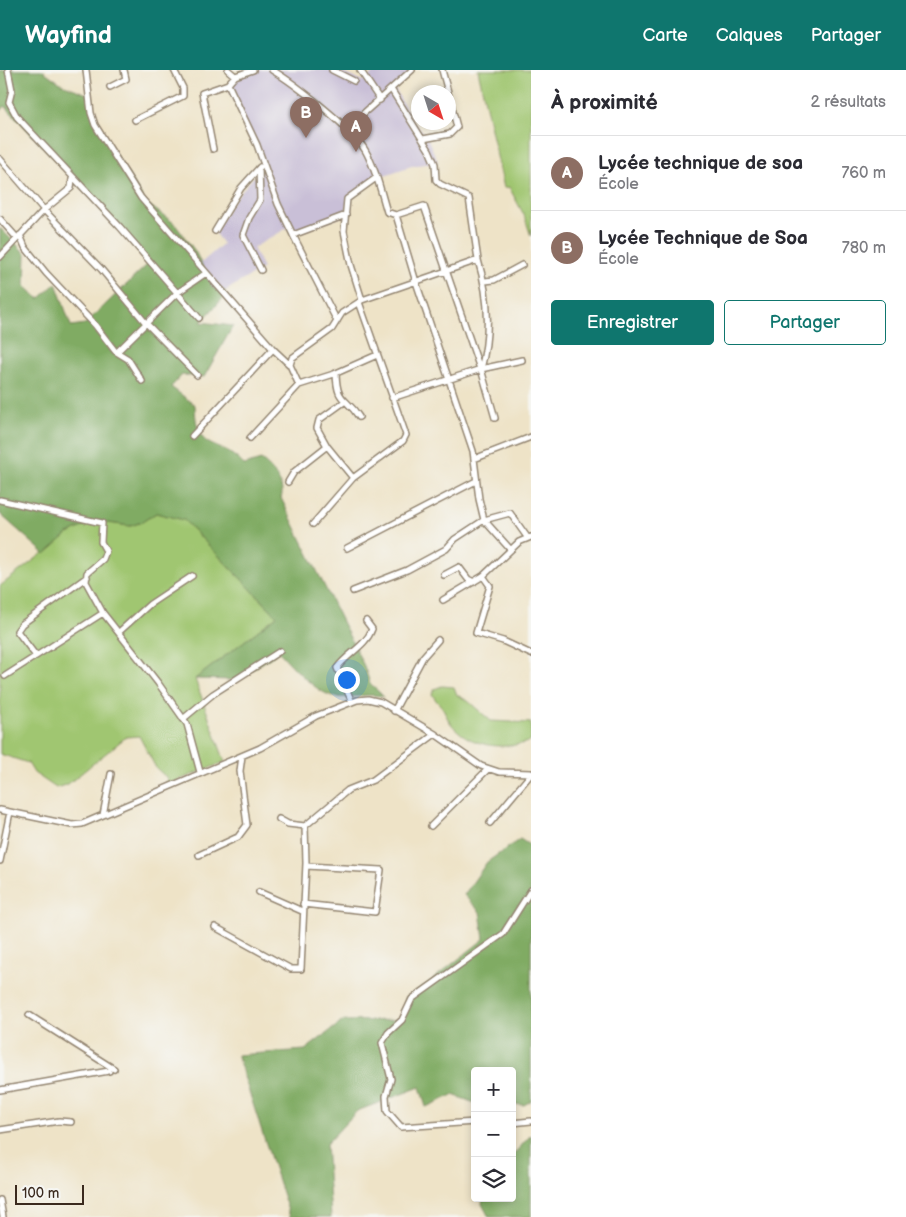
<!DOCTYPE html>
<html lang="fr">
<meta charset="utf-8">
<style>
:root{--surface:#fff;--page:#f7f7f7;--text:#2b2b33;--muted:#7c7c81;--line:#e1e1e2;--accent:#0f766e}
body{margin:0;font-family:"Balsamiq Sans",sans-serif;background:var(--page);color:var(--text)}
.controls{position:absolute;right:15px;bottom:15px;display:grid;overflow:hidden;border-radius:5px;box-shadow:0 2px 8px #0003}
.controls button{width:45px;height:45px;display:grid;place-items:center;padding:0;border:0;border-bottom:1px solid var(--line);background:var(--surface);color:var(--text);font:25px sans-serif}
.compass{position:absolute;left:411px;top:15px;width:45px;height:45px;border-radius:50%;background:var(--surface);box-shadow:0 2px 8px #0003;rotate:141deg}
.scale{position:absolute;left:15px;bottom:12px;width:69px;box-sizing:border-box;padding-left:5px;border:2px solid #3b2a1e;border-top:0;font-size:14px;line-height:18px;white-space:nowrap;color:#3b2a1e;-webkit-text-stroke:4px #f6f6f2;paint-order:stroke}
.you{position:absolute;left:346px;top:609px;width:18px;height:18px;margin:-12px;border:4px solid #fff;border-radius:50%;background:#1a73e8;box-shadow:0 0 0 8px #1a73e833}
.badge{display:grid;place-items:center;width:32px;height:32px;border-radius:50%;background:var(--accent);color:#fff;font-size:16px;font-weight:700}
.pin{position:absolute;translate:-50% -41px;filter:drop-shadow(0 1px 2px #0008)}
.pin::after{content:'';position:absolute;top:26px;width:18px;height:15px;background:inherit;clip-path:polygon(0 0,100% 0,50% 100%)}
.list{margin:0;padding:0;list-style:none}
h2{display:flex;justify-content:space-between;align-items:center;height:65px;margin:0;padding:0 20px;font-size:21px}
h2 small{font-size:16px;font-weight:400;color:var(--muted)}
.list li{display:grid;grid-template-columns:32px 1fr auto;gap:15px;align-items:center;box-sizing:border-box;height:75px;padding:0 20px;border-top:1px solid var(--line)}
.list b{display:block;font-size:19px;white-space:nowrap}
.list p{margin:0;font-size:16px;white-space:nowrap;color:var(--muted)}
.list em{font-size:16px;font-style:normal;color:var(--muted)}
.actions{display:flex;gap:10px;padding:15px 20px}
.actions a{flex:1;padding:11px 0;border:1px solid var(--accent);border-radius:5px;text-align:center;font-size:18px;color:var(--accent)}
.actions .main{background:var(--accent);color:#fff}
.icon{flex:none;width:28px;height:28px;fill:none;stroke:currentColor;stroke-width:2;stroke-linecap:round;stroke-linejoin:round}
.map{position:relative;flex:none;width:531px;height:1147px;overflow:hidden}
header{display:flex;align-items:center;gap:30px;box-sizing:border-box;height:70px;padding:0 25px;background:var(--accent);color:#fff}
header strong{font-size:24px}
nav{display:flex;gap:28px;margin-inline-start:auto;font-size:18px}
main{display:flex}
aside{flex:1;background:var(--surface)}
.map>svg:first-child{display:block}
</style>
<header>
<strong>Wayfind</strong>
<nav><a>Carte</a><a>Calques</a><a>Partager</a></nav>
</header>
<main>
<div class="map">
<svg width="531" height="1147" viewBox="0 0 531 1147">
<rect width="100%" height="100%" fill="#f6f6f2"/>
<filter id="ink" filterUnits="userSpaceOnUse"><feTurbulence type="fractalNoise" baseFrequency=".02" numOctaves="2"/><feDisplacementMap in="SourceGraphic" scale="10" xChannelSelector="R" yChannelSelector="G"/><feConvolveMatrix kernelMatrix="1 2 1 2 8 2 1 2 1" color-interpolation-filters="sRGB"/></filter>
<filter id="wash" filterUnits="userSpaceOnUse"><feTurbulence type="fractalNoise" baseFrequency=".0096" numOctaves="4" result="noise"/><feDisplacementMap in="SourceGraphic" scale="20" xChannelSelector="R" yChannelSelector="G"/><feGaussianBlur stdDeviation="1.12" result="paint"/><feColorMatrix in="noise" values="0 0 0 0 0 0 0 0 0 0 0 0 0 0 0 0 0 1.4 0 .05"/><feComposite in="paint" operator="in"/></filter>
<g filter="url(#wash)">
<rect width="100%" height="100%" fill="#eee3c7"/>
<path fill="#c9bfd7" d="M253,0H335L363,11L377,0H413L395,19L414,53L425,63L438,92L411,96L376,108L348,129L346,145L293,165L289,157L253,178L263,198L225,221L213,219L201,193L223,174L214,162L233,131L263,96L257,87H262L230,23L228,16L235,6Z"/>
<path fill="#a0c671" stroke="#6e7848" d="M478,0H531V166L524,145L509,117L504,118Z
M156,443L184,450L277,546L195,609L225,692L166,715L167,708L156,698L139,666L126,667L68,714L56,718L34,703L28,693L0,684V516L68,464L94,451L131,456L142,452Z
M442,616L454,617L457,625L468,631L491,651L531,653V671C503,681 467,677 449,651C446,646 445,641 442,637C438,632 435,630 432,624L434,619Z"/>
<path fill="#80ab63" stroke="#5e6a40" d="M0,0H42L62,14L92,26V41L98,58L146,133L174,153L195,181L213,218L225,221V226L201,252L233,256L204,307L182,305L171,317L195,335C196,387 218,366 244,395L261,390C272,397 286,416 281,428L364,596L370,613L384,627C368,622 353,629 337,627C317,625 293,596 279,582L236,610L195,609L277,546L184,450L156,443L142,452L130,456L94,451L68,464L45,484L0,444V158L26,184L25,216L39,229L56,213L71,256L85,254L148,194L140,180L5,36L0,42Z
M520,769L531,776V1031L524,1035L512,1034V1001H475V1033L453,1025L426,1037L420,1017L357,1041L326,1074L331,1147H290L237,985L305,980L343,951L402,950L406,927L427,914L484,869L480,842L464,825L487,792Z
M531,1065V1147H489L482,1134L483,1128H512V1086Z"/>
</g>
<g filter="url(#ink)">
<g fill="none" stroke-linecap="round" stroke-linejoin="round">
<defs>
<path id="minor" d="M8,0L12,20L9,32L17,47L120,157L199,248
M86,0L91,43L95,55L141,128L273,279L192,366
M228,0L235,6
M253,0L235,6L228,14L257,75L278,134L293,165
M272,0C294,13 352,58 365,80C376,99 381,122 387,142L396,145L416,212L473,381L479,429L484,450L510,479
M332,0L354,11
M360,0L380,30
M442,0L448,22
M110,17L126,9L124,0
M391,19L429,80L435,94L436,110L440,114L469,128L478,190
M135,50L183,26V18L174,0
M346,59L412,0
M423,69L450,64L457,57L448,23
M213,79L202,23L228,14
M0,89L44,140L101,199L145,252L197,305
M259,98L260,130L249,148L243,165L261,200
M396,145L424,136L480,299
M0,149L17,168
M215,161L241,118L260,97
M20,165L25,177L46,203L95,255L115,281L128,289L142,311
M0,187L44,140L71,118L72,109
M485,211L494,210L522,195
M362,230L478,190C489,226 491,262 481,299L392,328
M337,251L293,165L346,145
M273,279L290,295
M117,282L177,223L206,203
M336,303C337,334 345,325 359,347
M299,315L290,295L292,288L332,259L342,243L359,232
M344,332L319,350L317,358L327,376L353,408
M495,348L481,299L522,290
M250,368L299,315L334,304L377,285
M474,389L531,367
M288,412L294,402L327,376
M0,430L102,453L101,472L106,481L103,489L87,503L86,512L103,543L158,613L187,654L200,702
M313,454L353,408L403,371L406,365L359,232L362,230L351,195L344,161L347,129L376,108
M347,478L476,411
M444,505L459,497L468,509L474,512
M483,506L490,516L476,563L503,571L531,584
M353,521L407,500L446,479L455,469L484,450L510,443L527,467
M443,530L483,506L519,472L531,467
M119,562L150,534L192,506
M36,586L17,561L22,554L87,507
M5,606L103,543
M352,632L337,598C348,583 366,576 372,559L366,551
M394,641L423,587L438,570
M183,649L213,624L280,581
M0,740L72,755L82,754L260,678L316,646L357,630L368,629L381,632L435,664L481,696L499,702L531,703
M103,745L111,704
M279,749L288,754L305,756
M490,753L531,704
M431,756L488,699
M199,785L238,767L247,755L240,701L242,686
M0,791L10,742
M259,822L302,841
M303,834L375,842L381,800L306,796
M215,857L291,899H301L306,793L305,756L348,720L373,710L435,664
M29,945L114,999
M0,1020L109,1001
M475,1052L401,1057L387,1041L386,1026L391,1009L382,973L388,963L402,950L412,929L503,864L531,820
M512,1053L531,1051
M0,1060L59,1051L71,1052
M0,1130L3,1147"/>
</defs>
<use href="#minor" stroke="#948672" stroke-width="8"/>
<use href="#minor" stroke="#fff" stroke-width="5"/>
</g>
</g>
</svg>
<div class="controls">
<button>+</button>
<button>−</button>
<button><svg class="icon" aria-label="layers" viewBox="0 0 24 24"><path d="M12 4l9 5-9 5-9-5zM3 14l9 5 9-5"/></svg></button>
</div>
<svg class="compass" viewBox="-18 -18 36 36"><path d="M0-13l5 13h-10z" fill="#e53935"/><path d="M0 13l5-13h-10z" fill="#7c7c81"/></svg>
<div class="scale">100 m</div>
<div class="you"></div>
<div class="pin badge" style="left:356px;top:82px;background:#8d6e63">A</div>
<div class="pin badge" style="left:306px;top:68px;background:#8d6e63">B</div>
</div>
<aside>
<h2>À proximité<small>2 résultats</small></h2>
<ul class="list">
<li><span class="badge" style="background:#8d6e63">A</span><div><b>Lycée technique de soa</b><p>École</p></div><em>760 m</em></li>
<li><span class="badge" style="background:#8d6e63">B</span><div><b>Lycée Technique de Soa</b><p>École</p></div><em>780 m</em></li>
</ul>
<div class="actions"><a class="main">Enregistrer</a><a>Partager</a></div>
</aside>
</main>
